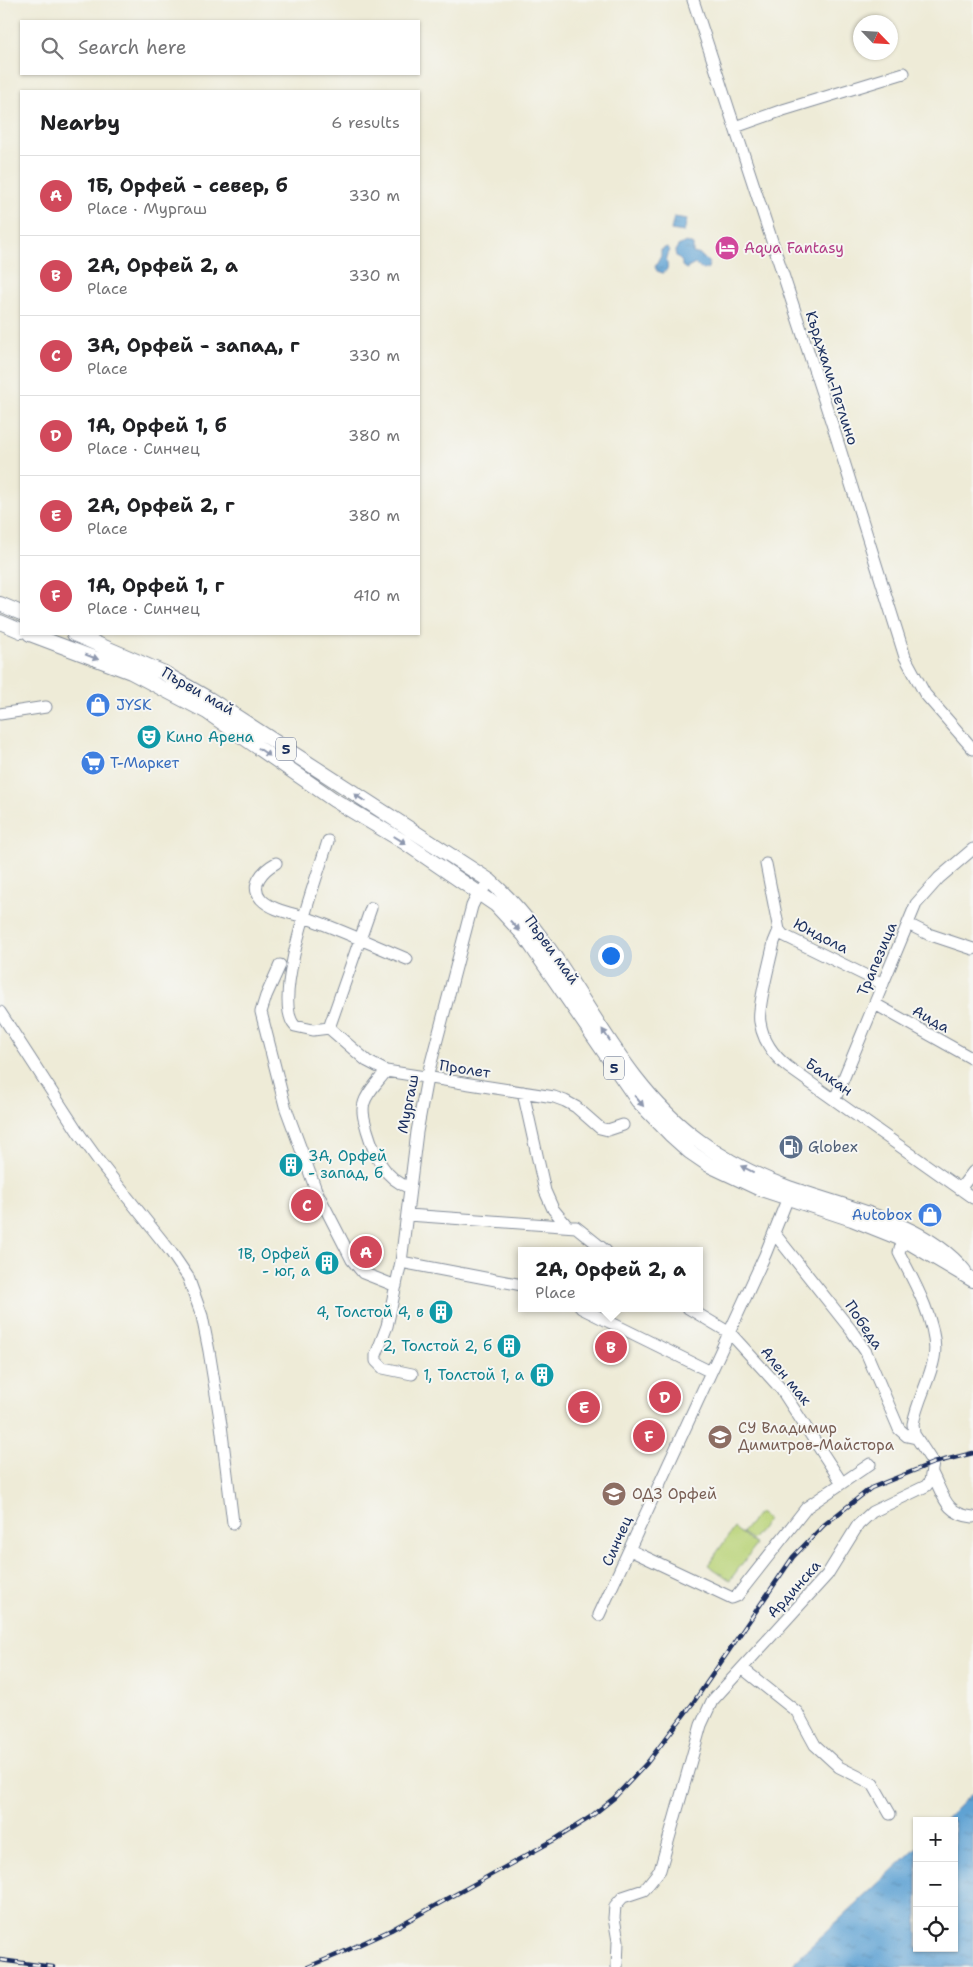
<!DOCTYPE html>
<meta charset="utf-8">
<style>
:root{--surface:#fff;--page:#f6f6f6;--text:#202124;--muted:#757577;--line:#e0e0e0;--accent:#d1495b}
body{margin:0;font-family:"Shantell Sans",sans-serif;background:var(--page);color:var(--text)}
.controls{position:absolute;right:15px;bottom:15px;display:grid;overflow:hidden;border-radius:0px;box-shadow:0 1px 4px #0004}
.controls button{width:45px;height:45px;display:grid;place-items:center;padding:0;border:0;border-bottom:1px solid var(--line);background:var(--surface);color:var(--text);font:25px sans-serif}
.compass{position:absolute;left:853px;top:15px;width:45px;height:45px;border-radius:50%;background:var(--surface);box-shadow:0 1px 4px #0004;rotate:115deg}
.you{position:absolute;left:610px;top:955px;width:18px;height:18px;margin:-12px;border:4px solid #fff;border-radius:50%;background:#1a73e8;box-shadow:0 0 0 8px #1a73e833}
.badge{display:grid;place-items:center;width:32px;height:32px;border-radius:50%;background:var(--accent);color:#fff;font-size:16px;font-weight:700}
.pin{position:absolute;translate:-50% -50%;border:2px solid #fff;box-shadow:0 1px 5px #0006}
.popup{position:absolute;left:518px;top:1247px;width:185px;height:65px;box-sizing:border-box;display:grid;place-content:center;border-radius:0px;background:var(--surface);filter:drop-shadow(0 1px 4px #0005);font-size:16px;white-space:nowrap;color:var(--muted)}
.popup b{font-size:19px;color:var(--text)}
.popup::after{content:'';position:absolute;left:50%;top:100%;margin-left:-10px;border:10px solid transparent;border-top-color:var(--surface)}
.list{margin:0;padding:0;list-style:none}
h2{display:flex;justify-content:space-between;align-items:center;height:65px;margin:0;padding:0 20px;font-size:21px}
h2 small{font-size:16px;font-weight:400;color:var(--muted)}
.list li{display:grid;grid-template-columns:32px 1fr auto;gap:15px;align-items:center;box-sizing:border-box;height:80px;padding:0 20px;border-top:1px solid var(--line)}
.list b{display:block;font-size:19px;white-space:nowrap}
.list p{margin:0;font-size:16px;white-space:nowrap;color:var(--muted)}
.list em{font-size:16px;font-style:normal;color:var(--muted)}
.icon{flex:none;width:28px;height:28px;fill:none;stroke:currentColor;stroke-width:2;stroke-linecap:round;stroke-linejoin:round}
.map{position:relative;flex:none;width:973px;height:1967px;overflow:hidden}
.search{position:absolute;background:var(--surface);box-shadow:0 1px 4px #0004;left:20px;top:20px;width:400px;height:55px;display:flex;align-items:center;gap:12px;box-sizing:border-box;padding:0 18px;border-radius:0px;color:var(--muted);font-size:19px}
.panel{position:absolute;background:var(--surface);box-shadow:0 1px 4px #0004;left:20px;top:90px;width:400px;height:545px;border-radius:0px}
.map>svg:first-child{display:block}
</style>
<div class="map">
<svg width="973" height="1967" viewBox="0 0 973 1967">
<defs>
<pattern id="water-ripples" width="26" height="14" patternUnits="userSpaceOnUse" patternTransform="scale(1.25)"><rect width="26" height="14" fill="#5ea2d3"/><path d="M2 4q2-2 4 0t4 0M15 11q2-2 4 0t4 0" fill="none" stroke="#4d84ae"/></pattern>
</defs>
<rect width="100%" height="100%" fill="#f6f6f2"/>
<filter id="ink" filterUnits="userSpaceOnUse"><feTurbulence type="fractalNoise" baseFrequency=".02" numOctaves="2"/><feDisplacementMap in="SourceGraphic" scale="10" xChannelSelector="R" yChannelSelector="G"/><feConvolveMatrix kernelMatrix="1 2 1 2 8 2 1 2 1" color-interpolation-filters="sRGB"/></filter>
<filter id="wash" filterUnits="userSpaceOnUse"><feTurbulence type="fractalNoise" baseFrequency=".0096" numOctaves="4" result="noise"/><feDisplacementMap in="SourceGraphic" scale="20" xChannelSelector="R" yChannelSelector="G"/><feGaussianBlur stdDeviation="1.12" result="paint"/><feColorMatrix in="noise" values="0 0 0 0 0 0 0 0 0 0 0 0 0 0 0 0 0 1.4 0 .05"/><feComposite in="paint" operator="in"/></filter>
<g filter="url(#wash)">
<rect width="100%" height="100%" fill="#eeebd7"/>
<path fill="#b9d378" stroke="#6a816b" d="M759,1512L768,1520L752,1540L742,1533Z
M734,1528L756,1545L730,1580L708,1565Z"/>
<path fill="url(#water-ripples)" stroke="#3c6898" d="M674,217L687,219L684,232L671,230Z
M686,242L693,245V253L701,255L709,263L708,268L704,270L695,264L686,269L682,266V262L676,256L675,251L678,246Z
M667,247L670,250C669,252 668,254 667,257C665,263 671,268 663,273L657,271L655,267L661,256V250Z
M973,1792V1967H792L796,1960L917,1847V1948H954V1821H944Z"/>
</g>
<g filter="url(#ink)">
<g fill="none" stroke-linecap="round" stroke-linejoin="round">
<defs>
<path id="minor" d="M693,0L835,433L905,657L925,694L973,749
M735,127L783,110L904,73
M0,714L46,707
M328,841C318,875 270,1000 295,1026L313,1030L329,1028
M276,863C263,870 249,885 261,899C271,910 291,913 304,917C339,929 373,945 407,959
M766,864L779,930L783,935L883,984
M908,924L928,934L973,949
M779,930L774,942C771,958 757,1008 760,1022C763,1041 773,1055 788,1067L973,1198
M280,965L266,996L261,1012L285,1106L316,1190L352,1260L363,1273L396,1286
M875,1004L973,1059
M0,1012L78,1132L101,1164L171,1252L188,1277L202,1316L209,1351L221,1425L233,1523
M329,1028L367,1061L386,1071L554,1097L565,1101L576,1107L600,1128L608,1130L623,1125
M329,1028L371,908
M386,1071C379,1081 367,1092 364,1103C361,1112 365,1122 367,1130C375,1156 383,1178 410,1188
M523,1092L545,1191L553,1209L567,1226
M835,1099L916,904L939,878L973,849
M960,1189L973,1172
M408,1215L576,1227L606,1251
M774,1233L851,1330L866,1352L899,1429L907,1436L916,1438
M401,1262L522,1285
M581,1308L711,1372
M688,1308L730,1333L781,1389L842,1483
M412,1374L383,1368L376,1361V1355L387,1326L401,1262L417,1132L427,1078L472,906L477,896L490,881
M932,1473C944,1496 945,1514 973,1517
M630,1550L732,1598L737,1596L807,1507L870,1464
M599,1615L765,1255L791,1190
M742,1668L797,1712L815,1745L839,1767L873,1784L890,1814
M617,1967L618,1941L614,1918L615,1906L623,1897L644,1890L660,1870L701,1725L712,1701L827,1575L858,1525L872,1512L926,1486L930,1481L933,1463L914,1434L913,1424C917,1401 930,1380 934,1358C940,1328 913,1279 899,1253L900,1248L907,1241"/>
<path id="major" d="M0,604L21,613
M0,622L21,631
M30,634L131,672L207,712L334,800L404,842L496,905L524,935L638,1101L670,1134L690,1152L709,1165L758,1188L852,1219L907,1241L973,1280
M74,634L162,672L209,699L490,881C574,955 607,1074 699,1141C726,1161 758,1177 789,1188C846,1208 925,1223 964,1271"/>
</defs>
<use href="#minor" stroke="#848d9a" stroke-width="13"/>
<use href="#major" stroke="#848d9a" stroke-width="16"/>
<use href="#minor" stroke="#fff" stroke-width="11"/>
<use href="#major" stroke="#fff" stroke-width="14"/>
<defs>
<path id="rail" d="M0,1960L53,1967
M308,1967L339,1954L391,1930L554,1840L589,1818L614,1798L647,1763L693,1703L793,1557L824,1525L871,1488L933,1463L973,1453"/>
</defs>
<use href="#rail" stroke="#1b2f5e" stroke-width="4.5"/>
<use href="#rail" stroke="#f6f6f2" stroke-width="2.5" stroke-dasharray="8" stroke-linecap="butt"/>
</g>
<defs><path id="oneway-solid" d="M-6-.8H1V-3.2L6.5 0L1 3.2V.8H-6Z" transform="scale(1.25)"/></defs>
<g fill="#8d97ae">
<use href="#oneway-solid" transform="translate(92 657) rotate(21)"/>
<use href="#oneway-solid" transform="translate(264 752) rotate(35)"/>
<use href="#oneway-solid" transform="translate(360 798) rotate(-147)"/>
<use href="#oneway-solid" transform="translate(400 840) rotate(32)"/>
<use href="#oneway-solid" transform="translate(515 926) rotate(47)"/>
<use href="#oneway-solid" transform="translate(606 1035) rotate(-124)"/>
<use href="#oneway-solid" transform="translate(639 1101) rotate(50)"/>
<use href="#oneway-solid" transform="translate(747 1169) rotate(-154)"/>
</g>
</g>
<defs>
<symbol id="hotel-disc" viewBox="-11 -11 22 22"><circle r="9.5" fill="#d1479c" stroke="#f6f6f2"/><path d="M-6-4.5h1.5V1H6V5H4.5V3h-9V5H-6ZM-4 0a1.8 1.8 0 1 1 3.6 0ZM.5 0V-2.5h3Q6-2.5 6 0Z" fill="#fff"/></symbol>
<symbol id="shop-disc" viewBox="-11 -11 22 22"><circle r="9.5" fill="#3f7fe0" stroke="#f6f6f2"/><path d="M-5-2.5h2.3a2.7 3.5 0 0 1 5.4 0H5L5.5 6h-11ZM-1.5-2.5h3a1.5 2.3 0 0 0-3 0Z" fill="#fff"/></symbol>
<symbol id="theatre-disc" viewBox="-11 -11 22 22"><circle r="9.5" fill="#0f9aa8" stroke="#f6f6f2"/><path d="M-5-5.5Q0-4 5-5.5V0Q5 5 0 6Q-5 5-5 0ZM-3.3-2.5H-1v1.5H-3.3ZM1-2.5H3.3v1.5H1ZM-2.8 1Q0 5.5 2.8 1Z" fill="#fff"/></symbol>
<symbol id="supermarket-disc" viewBox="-11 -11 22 22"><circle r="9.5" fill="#3f7fe0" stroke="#f6f6f2"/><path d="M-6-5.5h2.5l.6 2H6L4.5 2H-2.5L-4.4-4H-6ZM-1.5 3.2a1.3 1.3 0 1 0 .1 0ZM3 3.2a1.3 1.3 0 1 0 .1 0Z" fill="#fff"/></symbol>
<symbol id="fuel-disc" viewBox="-11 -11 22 22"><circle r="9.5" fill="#5c6f8a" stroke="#f6f6f2"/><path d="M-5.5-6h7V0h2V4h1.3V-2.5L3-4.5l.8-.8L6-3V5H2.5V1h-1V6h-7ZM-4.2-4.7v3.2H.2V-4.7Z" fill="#fff"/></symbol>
<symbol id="building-disc" viewBox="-11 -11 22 22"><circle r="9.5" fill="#0f9aa8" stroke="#f6f6f2"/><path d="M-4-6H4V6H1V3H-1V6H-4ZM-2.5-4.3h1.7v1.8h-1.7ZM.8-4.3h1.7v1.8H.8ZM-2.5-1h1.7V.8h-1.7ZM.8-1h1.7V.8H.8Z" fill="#fff"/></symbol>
<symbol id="school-disc" viewBox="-11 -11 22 22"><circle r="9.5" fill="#8d6e63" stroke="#f6f6f2"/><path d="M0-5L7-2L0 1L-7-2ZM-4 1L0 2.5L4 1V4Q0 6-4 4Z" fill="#fff"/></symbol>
</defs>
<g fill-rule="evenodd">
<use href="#hotel-disc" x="713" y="234" width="28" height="28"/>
<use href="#shop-disc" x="84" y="691" width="28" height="28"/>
<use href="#theatre-disc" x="135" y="723" width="28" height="28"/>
<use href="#supermarket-disc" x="79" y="749" width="28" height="28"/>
<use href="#fuel-disc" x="777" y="1133" width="28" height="28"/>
<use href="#building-disc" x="277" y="1151" width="28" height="28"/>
<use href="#shop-disc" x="916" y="1201" width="28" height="28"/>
<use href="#building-disc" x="313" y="1249" width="28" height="28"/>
<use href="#building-disc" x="427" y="1298" width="28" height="28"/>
<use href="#building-disc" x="495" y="1332" width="28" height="28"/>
<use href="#building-disc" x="528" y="1361" width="28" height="28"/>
<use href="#school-disc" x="706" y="1423" width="28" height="28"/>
<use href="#school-disc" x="600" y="1480" width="28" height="28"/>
</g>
<g text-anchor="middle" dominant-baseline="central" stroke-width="4" stroke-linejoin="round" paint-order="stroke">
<g fill="#f6f6f2" stroke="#5d6b8a" stroke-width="1">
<rect x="276" y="737.5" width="20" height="23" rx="4"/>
<rect x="604" y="1056.5" width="20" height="23" rx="4"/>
</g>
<g font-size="14" font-weight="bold" fill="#1b2f5e">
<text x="286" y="749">5</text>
<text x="614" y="1068">5</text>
</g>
<g font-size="15" fill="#b23c85" stroke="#f6f6f2" text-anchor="start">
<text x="744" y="248">Aqua Fantasy</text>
</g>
<g font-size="15" fill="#1b2f5e" stroke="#f6f6f2">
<text transform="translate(832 378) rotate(72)">Кърджали-Петлино</text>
<text transform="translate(198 691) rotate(30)">Първи май</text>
<text transform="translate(821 936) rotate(27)">Юндола</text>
<text transform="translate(552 950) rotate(54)">Първи май</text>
<text transform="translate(877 959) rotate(-67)">Трапезица</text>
<text transform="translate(931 1019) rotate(29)">Аида</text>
<text transform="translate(465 1069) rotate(9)">Пролет</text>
<text transform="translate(829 1077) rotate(35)">Балкан</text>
<text transform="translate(408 1104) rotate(-79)">Мургаш</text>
<text transform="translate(864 1325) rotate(56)">Победа</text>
<text transform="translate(786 1376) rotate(51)">Ален мак</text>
<text transform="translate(617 1541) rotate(-66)">Синчец</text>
<text transform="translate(794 1589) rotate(-48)">Ардинска</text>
</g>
<g font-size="15" fill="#366cbe" stroke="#f6f6f2" text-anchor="start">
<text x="116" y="705">JYSK</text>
<text x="110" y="763">Т-Маркет</text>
<text x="912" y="1215" text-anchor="end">Autobox</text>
</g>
<g font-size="15" fill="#0d838f" stroke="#f6f6f2" text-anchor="end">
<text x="166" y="737" text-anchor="start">Кино Арена</text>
<text x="308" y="1156" text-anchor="start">3А, Орфей<tspan x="308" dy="17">- запад, б</tspan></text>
<text x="310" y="1254">1В, Орфей<tspan x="310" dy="17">- юг, а</tspan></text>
<text x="424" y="1312">4, Толстой 4, в</text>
<text x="492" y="1346">2, Толстой 2, б</text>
<text x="524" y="1375">1, Толстой 1, а</text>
</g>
<g font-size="15" fill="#4e5e75" stroke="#f6f6f2" text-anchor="start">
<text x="808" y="1147">Globex</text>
</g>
<g font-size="15" fill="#785e54" stroke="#f6f6f2" text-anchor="start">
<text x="738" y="1428">СУ Владимир<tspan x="738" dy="17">Димитров-Майстора</tspan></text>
<text x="632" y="1494">ОДЗ Орфей</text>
</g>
</g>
</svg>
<div class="controls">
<button>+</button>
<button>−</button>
<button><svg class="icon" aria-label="locate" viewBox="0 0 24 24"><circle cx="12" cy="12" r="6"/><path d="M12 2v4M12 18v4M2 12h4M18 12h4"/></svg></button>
</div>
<svg class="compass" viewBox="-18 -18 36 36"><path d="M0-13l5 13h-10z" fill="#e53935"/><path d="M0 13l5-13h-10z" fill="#757577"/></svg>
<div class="you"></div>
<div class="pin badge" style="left:366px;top:1252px">A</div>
<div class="pin badge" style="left:611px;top:1347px">B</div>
<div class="popup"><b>2А, Орфей 2, а</b>Place</div>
<div class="pin badge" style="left:307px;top:1205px">C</div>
<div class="pin badge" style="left:665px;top:1397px">D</div>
<div class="pin badge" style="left:584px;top:1407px">E</div>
<div class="pin badge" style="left:649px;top:1436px">F</div>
<div class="search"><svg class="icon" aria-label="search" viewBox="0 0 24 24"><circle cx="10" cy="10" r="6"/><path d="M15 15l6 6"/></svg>Search here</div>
<section class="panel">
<h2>Nearby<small>6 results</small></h2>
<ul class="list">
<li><span class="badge">A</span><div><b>1Б, Орфей - север, б</b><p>Place · Мургаш</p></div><em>330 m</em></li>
<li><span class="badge">B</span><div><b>2А, Орфей 2, а</b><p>Place</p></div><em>330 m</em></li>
<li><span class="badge">C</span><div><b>3А, Орфей - запад, г</b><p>Place</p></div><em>330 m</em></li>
<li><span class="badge">D</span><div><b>1А, Орфей 1, б</b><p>Place · Синчец</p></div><em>380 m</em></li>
<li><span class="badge">E</span><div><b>2А, Орфей 2, г</b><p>Place</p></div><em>380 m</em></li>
<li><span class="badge">F</span><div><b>1А, Орфей 1, г</b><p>Place · Синчец</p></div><em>410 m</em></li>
</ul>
</section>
</div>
